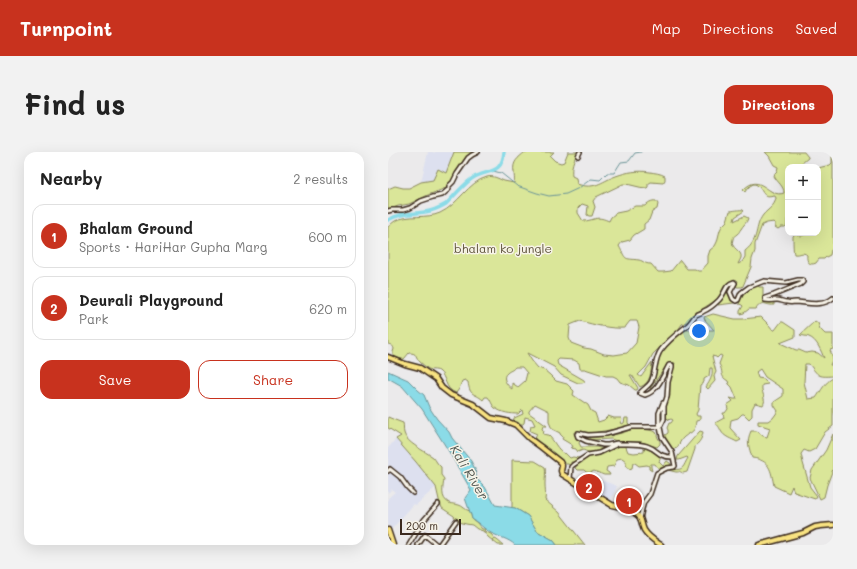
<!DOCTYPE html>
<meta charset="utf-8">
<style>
:root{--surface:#fff;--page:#f2f2f2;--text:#222;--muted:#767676;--line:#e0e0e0;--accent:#c8321e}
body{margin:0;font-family:Mali,sans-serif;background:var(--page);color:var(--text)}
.controls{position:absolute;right:12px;top:12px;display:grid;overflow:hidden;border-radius:8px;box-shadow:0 4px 16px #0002}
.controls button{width:36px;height:36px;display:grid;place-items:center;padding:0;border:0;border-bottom:1px solid var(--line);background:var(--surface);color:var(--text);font:20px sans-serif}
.scale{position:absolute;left:12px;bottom:10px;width:61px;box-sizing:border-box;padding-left:4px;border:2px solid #3b2a1e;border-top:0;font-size:11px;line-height:14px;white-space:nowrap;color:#3b2a1e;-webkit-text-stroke:3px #f7f3e8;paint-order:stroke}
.you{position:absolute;left:311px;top:179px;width:14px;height:14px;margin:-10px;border:3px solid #fff;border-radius:50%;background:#1a73e8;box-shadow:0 0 0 6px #1a73e833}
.badge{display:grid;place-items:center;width:26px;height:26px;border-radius:50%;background:var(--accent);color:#fff;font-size:13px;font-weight:700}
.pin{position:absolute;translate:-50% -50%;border:2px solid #fff;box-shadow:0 1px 4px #0006}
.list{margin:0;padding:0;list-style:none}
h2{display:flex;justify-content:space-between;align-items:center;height:52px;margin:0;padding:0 16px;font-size:17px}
h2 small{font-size:13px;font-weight:400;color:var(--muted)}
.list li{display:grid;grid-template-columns:26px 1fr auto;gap:12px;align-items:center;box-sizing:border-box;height:64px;margin:0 8px 8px;padding:0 8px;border:1px solid var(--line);border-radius:12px}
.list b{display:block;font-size:15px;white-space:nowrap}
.list p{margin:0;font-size:13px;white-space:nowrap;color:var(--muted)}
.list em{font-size:13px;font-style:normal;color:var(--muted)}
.actions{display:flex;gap:8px;padding:12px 16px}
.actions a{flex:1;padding:9px 0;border:1px solid var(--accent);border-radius:12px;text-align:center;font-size:14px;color:var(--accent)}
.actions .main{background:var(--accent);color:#fff}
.map{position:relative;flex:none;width:445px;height:393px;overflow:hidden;border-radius:12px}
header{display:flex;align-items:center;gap:24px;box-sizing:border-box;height:56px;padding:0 20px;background:var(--accent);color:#fff}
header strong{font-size:19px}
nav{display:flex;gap:22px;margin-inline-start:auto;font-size:14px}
.intro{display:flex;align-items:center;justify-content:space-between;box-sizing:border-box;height:96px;padding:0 24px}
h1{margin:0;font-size:28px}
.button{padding:10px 18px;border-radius:12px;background:var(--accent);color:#fff;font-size:14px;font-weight:700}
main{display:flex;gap:24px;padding:0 24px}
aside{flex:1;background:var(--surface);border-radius:12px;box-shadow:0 4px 16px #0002}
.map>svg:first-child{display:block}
</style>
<header>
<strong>Turnpoint</strong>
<nav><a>Map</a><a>Directions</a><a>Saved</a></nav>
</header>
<div class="intro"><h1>Find us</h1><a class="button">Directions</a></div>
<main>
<aside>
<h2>Nearby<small>2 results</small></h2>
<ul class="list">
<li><span class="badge">1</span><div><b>Bhalam Ground</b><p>Sports · HariHar Gupha Marg</p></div><em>600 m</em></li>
<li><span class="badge">2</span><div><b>Deurali Playground</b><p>Park</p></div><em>620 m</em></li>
</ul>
<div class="actions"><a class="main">Save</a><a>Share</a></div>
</aside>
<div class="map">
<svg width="445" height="393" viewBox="0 0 445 393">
<rect width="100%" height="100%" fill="#ebeaeb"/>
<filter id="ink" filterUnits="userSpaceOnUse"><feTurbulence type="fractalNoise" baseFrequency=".025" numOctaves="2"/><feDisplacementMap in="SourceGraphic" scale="8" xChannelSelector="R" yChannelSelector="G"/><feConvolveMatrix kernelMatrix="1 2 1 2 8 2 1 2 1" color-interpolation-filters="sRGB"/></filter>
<g filter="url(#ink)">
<path fill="#dde0ef" d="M40,0H45L46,1L47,0H66L58,21L45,28L33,30Z
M8,287L28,310L48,335L28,353L26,352L2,379L0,373V346L7,340L4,337L0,341V296Z
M206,329H216L229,334L222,350L203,339Z"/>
<path fill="#dae699" stroke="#8a885c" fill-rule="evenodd" d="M66,0H88L84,2L64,31L58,36L40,43L21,52L10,54L0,58V37L7,34L15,36H21L33,30L45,28L50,17L58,21Z
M137,0H166L162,4L167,9L173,11L176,10L180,0H191C185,7 183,15 184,24L188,26L189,32C207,38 212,30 228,24C239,20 250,18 262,20C267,21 272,21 277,24V28L275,31L263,30L260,32V35L259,36C250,36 244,32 235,32L208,45L205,49L207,55L204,64H201L199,63L200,54L194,52L190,56V61L195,69C200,69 202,68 206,67C212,65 216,67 221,69L223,65L228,61L238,59L247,54H257C259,51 264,48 268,49L270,52L269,57L264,60L261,68L256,72V77L246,83L242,88L234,90L231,94C239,109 235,106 251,108C256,109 256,112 263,112L270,120H275L283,119L292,108L299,117H307L310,119H313L320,111V104L322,98L327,94L329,90L332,78L334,74L339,69L342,59C343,59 354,57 355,58L356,59L347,65L346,69L356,64L360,66C359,71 355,73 353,77C351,79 352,80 349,82C346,85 346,83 345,87C341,97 355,98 353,106C352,108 351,110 350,112L354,110L357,105V99C372,87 366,75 375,63C380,57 387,54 388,46L387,44C384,44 380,46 378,44C373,41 370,26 361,35C360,36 358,38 357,40L355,38C373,19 380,47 396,41C396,34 389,30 386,24L387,21L389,19L390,15L386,13L381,4L377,0H416L420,5V6L414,11V15H400V66L399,68V73L397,75H393L390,77L387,75V71L386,70L379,71L374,73L367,92V99L364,107L363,115L355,134L354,135H349L348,134L350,129L349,128L346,127L340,132L331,146L308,161L303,168L294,172L290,178L265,202L258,215L250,223L253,225L264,210C263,220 263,231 252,235L244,223H242L250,236L249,238H247L241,233L232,230L229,226L225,224H218L197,217H192L191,211L186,208L171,207L169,209L170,213L196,228L197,230L194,231H190L173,223L166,215L139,201L144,209L150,216L156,218L162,223L168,229L179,232L186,239L185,243L200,253L203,259L207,261L210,270L216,268L220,264L226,266H233L234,268L232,271L234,272L236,271L237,266H240V271L242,273L233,276L210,280L202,282L193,279L186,280V282L188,285L192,288L191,291L193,295H208L216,297C211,302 201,301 195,298L190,300L188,297L183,296L185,295L184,293L174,287L175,285L172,282V281L164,277L161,270V259L147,252L141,259V261L159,274H155L154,277L156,279L155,282L159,283H160C166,288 169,298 177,302V301L182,306L185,305L190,306L196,304L188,310H183V311L185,312L183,314L180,312H176L170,305L149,290L146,289L149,282L142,279L143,274L147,273L144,267L137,265L136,271L132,274L125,271L126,266L135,262L134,258L130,262C123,262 114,261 107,256C104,254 103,248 100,245H97L95,248C86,240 82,245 80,230L77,228L74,229L71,237L68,241C56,237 59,225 51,219C47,217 43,219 39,216C37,214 34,212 32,210C27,205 30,201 21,201L16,207H9L5,205V200L6,197C5,193 3,193 0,192V75C2,73 4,71 7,69C20,62 39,67 52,61C70,53 80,30 99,25C105,23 111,27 116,29C119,30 123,30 126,31C127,26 126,25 126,20C124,10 130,6 137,0ZM192,169C208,173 221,177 237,176L238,174L242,169H249L251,175L248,191L239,201L226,203L216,202L203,197L196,196L183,191L181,186L182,173ZM127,215H134L139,221L137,229L130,235L124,231V237C119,234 113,225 119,221C122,218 124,219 127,215Z
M445,3V97L443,98L442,103L438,105L436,107H431L428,111C422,114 418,110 419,103C415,99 411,103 406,102C405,99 405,87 405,84L407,82L413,84L416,83L419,81H430V16L442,13L444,11V5Z
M343,133L341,141L346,149V151L330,153V152C338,146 336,138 343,133Z
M369,133H370L371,135H375V149L386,150V153C377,154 375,147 368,157H361L356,161L352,162V159L355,154L354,153L351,152L352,148L361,136Z
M325,162L347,167H355L373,165L381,173L385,178H387L393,170H395L407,178V185L392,191L408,198H411L418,201L424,200L430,201L436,206C433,199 429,188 421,185C419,184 415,184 412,183L427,169L430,171L432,177L437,182H445V197L442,198L445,206L442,213H445V224C429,225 431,224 421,212H417L416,230L420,247L428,246C433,239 437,230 445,226V274L437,280L427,297L421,300L416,298L413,302L415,311L422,335L429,344L427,347L406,340L404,334L401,341L386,334C383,318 382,308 364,306C361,294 358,290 363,279H369L375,284L379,285L382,276L370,272V269H381L385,266L390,259L386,253V250L395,244V237L377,225L372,217L368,220L370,226L376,227L380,231V232L374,233C373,239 376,242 376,247C377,249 376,251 375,253L367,251L364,257V264L361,267L356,262H354L350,266L343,268L342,276L353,288L349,290C344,287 336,285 333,279C331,275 331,274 327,271L336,266L335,261H337L340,257L339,253L345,249L342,246L346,247H349L344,235L341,232L340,229C331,224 336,220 331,212L334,204L332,203L329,206L328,205L324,204L328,220L326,224L327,229L320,237L318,235C322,229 325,224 324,216H322L321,224L316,227V230L312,233L310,258L308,262L309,264H312V268L308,269C307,281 304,279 296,285C293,287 291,293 289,296L283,298L277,292L276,288L277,283L280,281V278L279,276L281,271H283L285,268L283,267L280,268L281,267L278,266L276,261V256L282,244L281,228L287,211H280L262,237L270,212L271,204L277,196L295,178H326L317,168L316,165Z
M0,265L7,268L15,271C16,274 15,278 16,281C18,291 37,299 45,305C48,308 49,312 53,315V323L56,327C55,336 52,346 61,351C64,352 67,352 71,353C75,354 77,358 82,359L84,367L89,371L94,377H97L96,379L103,382L107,387L109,388L115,393H110L100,385L95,379L89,377L84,373L78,372L70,370L66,364L54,356L51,348L48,335L28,310L8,287L13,284L0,276Z
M244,277C252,277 260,277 268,280L270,286L272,289V292L269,295L253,290H236L240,300L246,301L256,300V296L269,301L273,304L271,310L275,314L279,309L282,311L285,317C296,319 295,314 300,306L299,305L291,308H289L290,304L311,280L312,279L315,280C314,286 312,290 307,294V297L299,320L295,321C288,318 295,320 288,320C282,319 276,316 270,316L267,312H263V315L264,319L261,317V314L259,313L251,314L247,311H245L244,316L241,317L238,313V309L234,306L229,307L226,314L219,315L218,319L221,321L222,323H216L206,319L202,321H199L196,318H189L187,316L189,313L201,305L212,302L232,293L231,290L223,287L201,288L199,286C215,284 230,284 244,277Z
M445,282V317L439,333L436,345L432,347L422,326L424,318L438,298Z
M124,308L147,309L157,315C158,322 157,325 157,332C157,337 158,342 157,348L171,360L197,393H169L165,388L149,379L140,364L127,356H124Z
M235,340L253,348L247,359L230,351Z"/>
<path fill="#8bdbe7" stroke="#6b9497" d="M0,219L20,228L30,238L36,243L41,255L49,267L61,280L64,286L83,309L87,317L89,327L97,335L107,353L127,356L140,364L149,379L165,388L169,393H127C121,387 111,385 103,381C96,377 91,371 84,367L83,363L77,346L83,338L60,298L34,257L14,234L0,226Z"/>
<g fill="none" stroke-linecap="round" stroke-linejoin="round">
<path stroke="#6b9497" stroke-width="1" d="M105,19L113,21L129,34L149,41L161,44L178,42L191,36L203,27L212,28L219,21H226L233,10L241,9L247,1L253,0"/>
<path stroke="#8bdbe7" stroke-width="3.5" d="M0,68C11,61 24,62 37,60C44,59 51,56 58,52C65,45 77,31 85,26C100,17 114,23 116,0"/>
<defs>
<path id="minor" d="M190,4L192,0
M0,59L4,58H15L22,56L33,49L45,45L54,43L61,37V34L65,30L69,22L80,6L84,3L90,0
M230,292C239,292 251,291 259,294C271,298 269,305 285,305
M0,319L2,317L12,325L20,336L25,341
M182,327L183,315L185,313L200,303L211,301L230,292L229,291L220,293H215L198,289L190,285L189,282L190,281L200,283L218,282L243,275H271L273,273L276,267V254L279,245L280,230L284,215V213H281C275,224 269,240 257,243L252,241C255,237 260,235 263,230C268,220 266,207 273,198C281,187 290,181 300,173C303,170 305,166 308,163C310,162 314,161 316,159C321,157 327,152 331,148C337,142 337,132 346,130L347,131L342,140L345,147L348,149L350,148L353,141L361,135L376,129L398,131L410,128H414L415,130L413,132L386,143L377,146V148C381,149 385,148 389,148C393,148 395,150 399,150C402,151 405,150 408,150C421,151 434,155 445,146
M252,367L254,357L256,350L262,342L269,321L279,316L286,315L287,314L284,300L274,285L271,270V261L275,251
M21,393L36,368L50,352
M30,393L37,383L49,393
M51,393L68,369"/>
<path id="major" d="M0,205L17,212L32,216L48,227L54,236L63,243L85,252L103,266L118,269L128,273L142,287L153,295L172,310L174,314L173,319L174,322L224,353C231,354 248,359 252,366C254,370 254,374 256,378C260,385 267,389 273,393
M0,378L5,393
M371,393L415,381L427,375L433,374L445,373"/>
</defs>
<use href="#minor" stroke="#3b2a1e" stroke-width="6"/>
<use href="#major" stroke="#3b2a1e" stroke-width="7"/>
<use href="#minor" stroke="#f7f3e8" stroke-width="3"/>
<use href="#major" stroke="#f8e281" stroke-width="4"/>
</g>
</g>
<g text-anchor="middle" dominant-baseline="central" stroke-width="3" stroke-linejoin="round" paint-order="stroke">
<g font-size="12" fill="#5b5037" stroke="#f7f3e8">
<text x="115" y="96">bhalam ko jungle</text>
</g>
<g font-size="13" font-style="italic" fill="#4f5650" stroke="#f7f3e8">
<text transform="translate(82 320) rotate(59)">Kali River</text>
</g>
</g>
</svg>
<div class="controls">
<button>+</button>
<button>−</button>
</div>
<div class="scale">200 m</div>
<div class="you"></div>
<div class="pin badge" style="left:241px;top:349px">1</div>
<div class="pin badge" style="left:201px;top:335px">2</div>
</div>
</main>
